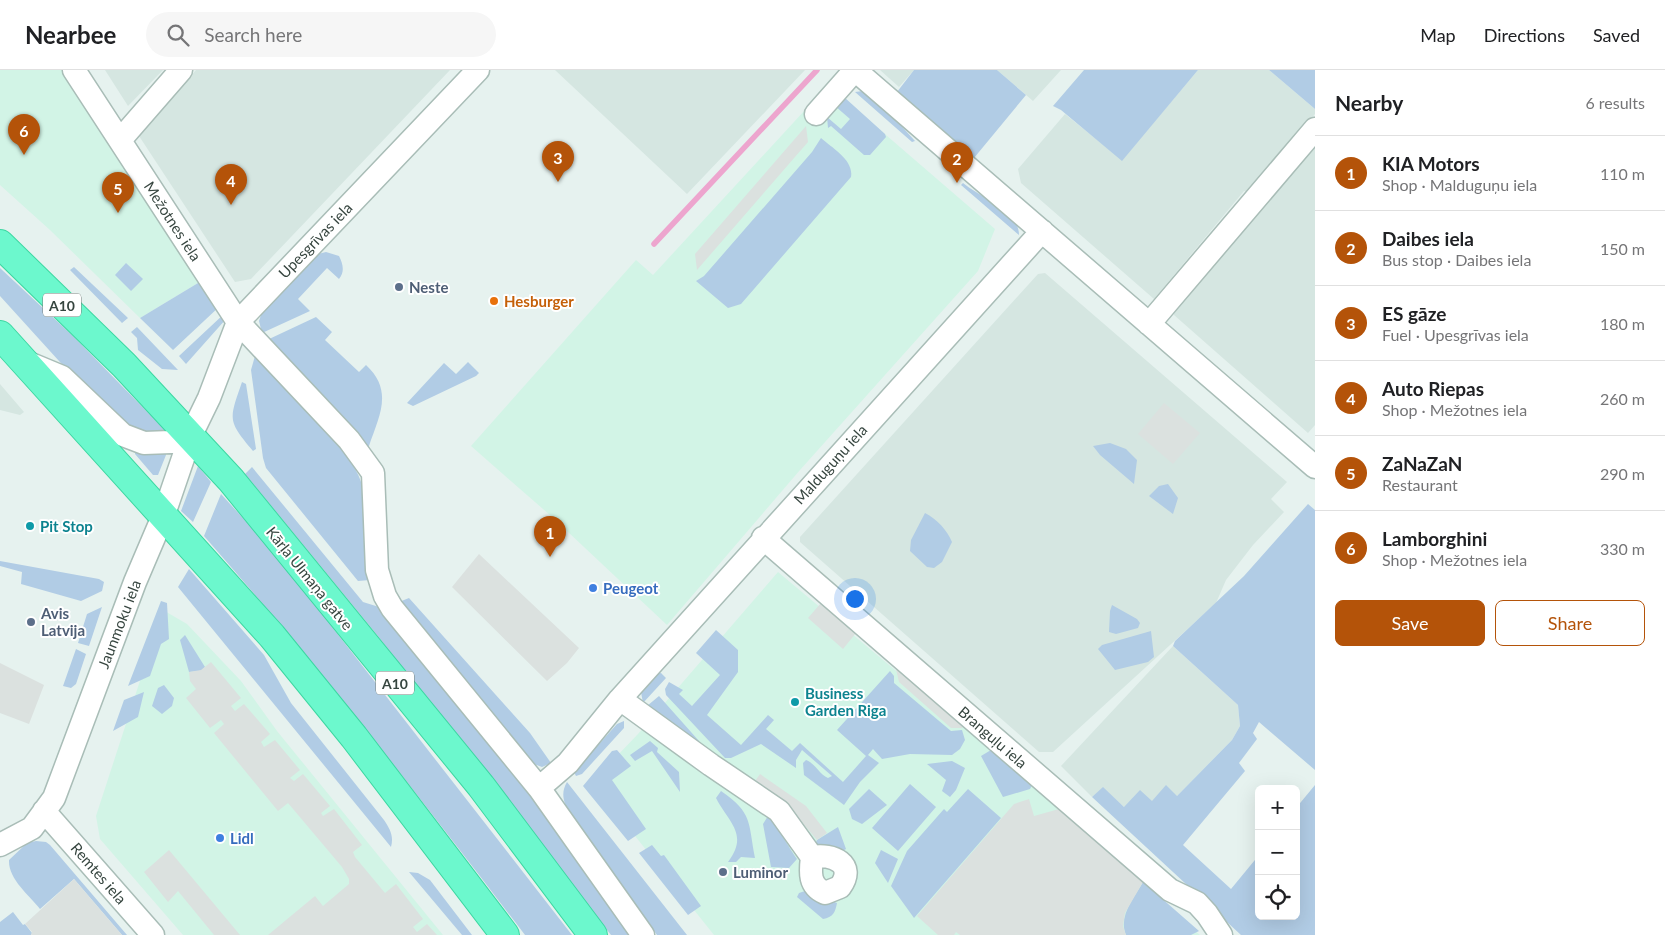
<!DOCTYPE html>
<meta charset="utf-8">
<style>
:root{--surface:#fff;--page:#f6f6f6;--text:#202124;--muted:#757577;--line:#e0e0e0;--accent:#b45309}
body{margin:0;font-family:Lato,sans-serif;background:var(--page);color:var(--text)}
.controls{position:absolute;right:15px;bottom:15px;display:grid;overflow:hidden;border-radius:8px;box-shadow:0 5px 20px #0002}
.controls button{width:45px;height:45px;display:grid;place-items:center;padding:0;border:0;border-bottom:1px solid var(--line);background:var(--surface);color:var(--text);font:25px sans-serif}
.you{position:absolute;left:854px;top:528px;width:18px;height:18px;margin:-12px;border:4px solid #fff;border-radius:50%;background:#1a73e8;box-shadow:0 0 0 8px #1a73e833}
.badge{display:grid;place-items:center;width:32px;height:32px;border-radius:50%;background:var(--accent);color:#fff;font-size:16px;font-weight:700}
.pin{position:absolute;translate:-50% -41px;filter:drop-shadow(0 1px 2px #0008)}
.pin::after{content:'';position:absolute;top:26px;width:18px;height:15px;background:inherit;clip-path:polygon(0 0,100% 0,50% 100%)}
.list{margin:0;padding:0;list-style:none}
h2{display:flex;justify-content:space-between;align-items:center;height:65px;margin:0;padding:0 20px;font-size:21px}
h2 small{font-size:16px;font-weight:400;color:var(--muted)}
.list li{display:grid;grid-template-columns:32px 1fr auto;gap:15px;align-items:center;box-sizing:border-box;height:75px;padding:0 20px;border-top:1px solid var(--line)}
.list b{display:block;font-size:19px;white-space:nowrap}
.list p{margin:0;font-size:16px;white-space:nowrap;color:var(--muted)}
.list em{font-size:16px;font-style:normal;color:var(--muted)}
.actions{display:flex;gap:10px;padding:15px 20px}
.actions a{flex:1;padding:11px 0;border:1px solid var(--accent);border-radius:8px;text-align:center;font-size:18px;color:var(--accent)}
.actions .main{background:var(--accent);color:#fff}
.icon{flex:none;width:28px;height:28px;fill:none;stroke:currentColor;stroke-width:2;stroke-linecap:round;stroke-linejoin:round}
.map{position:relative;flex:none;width:1315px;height:865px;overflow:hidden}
header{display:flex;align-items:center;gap:30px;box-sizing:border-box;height:70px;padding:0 25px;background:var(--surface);border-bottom:1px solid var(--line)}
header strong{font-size:24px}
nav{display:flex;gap:28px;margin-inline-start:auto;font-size:18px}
.search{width:350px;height:45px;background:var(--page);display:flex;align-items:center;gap:12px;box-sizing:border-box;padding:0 18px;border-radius:28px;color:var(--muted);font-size:19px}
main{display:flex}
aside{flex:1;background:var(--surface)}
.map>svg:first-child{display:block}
</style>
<header>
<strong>Nearbee</strong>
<div class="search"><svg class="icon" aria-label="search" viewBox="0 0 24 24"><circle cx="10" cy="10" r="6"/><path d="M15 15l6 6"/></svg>Search here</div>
<nav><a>Map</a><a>Directions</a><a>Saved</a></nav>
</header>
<main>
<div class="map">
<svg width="1315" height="865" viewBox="0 0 1315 865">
<rect width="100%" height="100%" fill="#e6f2ef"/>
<path fill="#d5e6e1" d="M105,0H163L128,36Z
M196,0H450L251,209L235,212L139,66Z
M555,0H805L687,124Z
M880,0H914L899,17Z
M997,0H1061L1033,31Z
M1198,0H1269L1315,39V44L1247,122L1244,121L1154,229L1021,113L1018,99L1065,44L1122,90Z
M1315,75V355L1308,363L1174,245V237L1235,165L1239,167Z
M1045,203L1287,412L1271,429L1284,442L1253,475L1226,510L1216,533L1053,682H1039L800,472V467L1038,204Z
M0,314L24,342L20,345L0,340Z
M1173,576L1238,635L1240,656L1232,670L1177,726L1124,737L1103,718L1092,727L1061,696Z"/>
<path fill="#d2f4e6" d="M0,0H64L203,210L140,248L50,160L0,115Z
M828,15L995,159L978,201L800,400L667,555L551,446L471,376L636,190L653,205Z
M778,502L1030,713L1200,865H714L592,712L638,664Z
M163,540L187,554L241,611L277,661L443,865H183L100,769L96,746Z"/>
<path fill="#b1cce5" d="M914,0H997L1026,25L974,88L897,22Z
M1084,0H1198L1122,91L1061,40L1053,36Z
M1269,0H1315V39Z
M863,21L878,30L915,71L912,72L855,22Z
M844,27L885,64L886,67L870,85H864L831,56L828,58L827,47L841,59L850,49L835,36Z
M821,68C832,78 854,90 851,107L741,234L728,238L696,211L704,206L812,82Z
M963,113C979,127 1019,140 1019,165L961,115Z
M326,182L339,186C343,194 345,202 339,209L327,198L298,229L310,241L262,263L259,251L263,239L318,184Z
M126,193L143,209L131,221L115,205Z
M74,197L128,248L122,253L70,200Z
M0,198L74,267L166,361L154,367L118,356L0,226Z
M203,210L220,236L173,280L140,248Z
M225,243L226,249L186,294L179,286Z
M316,247L332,262L325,270L359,302L366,295C394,321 379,346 369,376L367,378L267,270Z
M137,257L178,300L162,299L138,280L137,268L131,262Z
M255,286C280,313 355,382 362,415C368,447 362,479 370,510L358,511L266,398L263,388L251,300Z
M468,292L479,303L476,306L413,336L407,333L444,293L456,304Z
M242,312L246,314L256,379L253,381C227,350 229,350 242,312Z
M1110,373L1126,379L1137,390L1134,414L1100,385L1093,376Z
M135,381L166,382V385L158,405H153L135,384Z
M198,396L211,412L193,452L181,441Z
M252,397L363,532L379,537L508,694L630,865H611L377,565L245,404Z
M1168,414L1178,428L1173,444L1149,426L1159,416Z
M221,424L273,481L572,865H525C421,729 317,594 204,466Z
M1308,434L1315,440V700L1259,652L1253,663L1257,669L1239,693L1245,701L1183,775L1231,819L1259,785V846H1296V738L1315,715V865H1241L1092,727L1103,717L1124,737L1140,720L1152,731L1166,715L1177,726L1232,670L1240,656L1238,635L1173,576L1175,571L1244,506Z
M925,443C937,449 947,460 952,472L942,492L934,498L927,497L910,481L911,470Z
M0,491L99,509L104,512L102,521L81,531L21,514L22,502L0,496Z
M189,499L264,585L291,633L384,750C390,759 394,766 391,777L178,517Z
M409,528L530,663L551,693L542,697L534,694L399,532Z
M161,531L167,533L169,569L161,574L150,606L128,616Z
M1112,535L1137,549L1140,553L1138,558L1116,564L1109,562L1110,541Z
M102,537L89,576L78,573L87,544Z
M716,560L738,580V602L707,645L741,675L768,645L774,650L766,659L792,681L800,673L843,712L866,686L837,660L890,601L894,606V613L951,661L962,660L965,670L960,679L952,685L910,684L882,689L873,679L868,685L879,693L860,712L844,735L804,705L803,693L806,690C816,694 819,704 828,708L832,706L802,680L796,690V698L761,674L731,688H725L666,625L665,619L669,612L683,620L679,624L692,636L720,605L696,583Z
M1151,561L1154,587L1148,592L1115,600L1098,579L1102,575Z
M185,565L205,597L201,601L189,602L180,570Z
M76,579L86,584L76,614L71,618L63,616Z
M661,603L666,608L643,633L641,622L653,604Z
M164,615L174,628L172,636L162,644L152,636L158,618Z
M144,622L138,647L113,661L124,630Z
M659,626L699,671V674L647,636Z
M624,651V658L582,704L576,706L574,702L617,654Z
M650,671L658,678L657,682L679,702L680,722L652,681L635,691L630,685Z
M617,680L631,696L612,710L646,759L628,771L583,716L612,681Z
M991,680L1033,713L1030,719L1003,727L981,686Z
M952,691L965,698L956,720L950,727L942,721L946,710L927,694Z
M567,712L687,865H657L570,744C564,733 560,724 567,712Z
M910,714L936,737L898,781L872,758Z
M869,719L887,735L862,754L852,749L849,739Z
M968,719L1001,748L914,848L891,816L907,781L944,739L947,742Z
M721,721C753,743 748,752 755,788L741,787L736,792H728C749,764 729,753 716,728Z
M768,746C776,753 789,778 797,789L789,798L771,797L763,754Z
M838,757L846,779L841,782L815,774L817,770Z
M36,771L46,772L50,775L127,865H122L74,809L40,839C29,825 8,809 9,790L27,773Z
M652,775L661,786L664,785L701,836L688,845L639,783Z
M881,780L898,789L888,813L875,793Z
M409,802L418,803L430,810L472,865H462Z
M1143,812L1199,861L1191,865H1126C1118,846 1134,828 1143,812Z
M805,821L837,833C835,843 833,847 823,849L797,827L799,823Z
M13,842L23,855L25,854L32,863L31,865H0V852Z"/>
<path fill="#dbe1df" d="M806,56L808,72L697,200L695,184Z
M1164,333L1200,363L1173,394L1138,364Z
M479,484L579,578L567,593L547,611L452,517Z
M821,533L856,563L843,579L808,548Z
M211,592L241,628L231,636L235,641L244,634L270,664L261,672L264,677L275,670L300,700L290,708L294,711L303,704L330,736L321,743L323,746L334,739L362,775L353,782L355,787L385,823L396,814L423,849L413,857L417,862L427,854L437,865H268L315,826L323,836L349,814V809L342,797L288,733L278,741L214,663L224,654L221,650L210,658L186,628L196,619L190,611L189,602L201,600Z
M0,593L44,615L29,654L0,643Z
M896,599L964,654L962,658H951L899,612Z
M760,704L806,736L827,763L817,770L795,744L753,714Z
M1029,729L1034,746L1059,739L1143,812L1125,843L1123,856L1126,865H960L956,862L954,865H938L917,846L1014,734Z
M169,780L240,865H214L178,821L168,832L144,802Z
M74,809L122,865H31L32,862L25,854Z"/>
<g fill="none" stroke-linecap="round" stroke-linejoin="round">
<path stroke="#eda5ce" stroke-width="5.5" d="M654,174L817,0"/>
<defs>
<path id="minor" d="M74,0L238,252L349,370L373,403L377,500L385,526L392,538L539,718L643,865
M855,0L1315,397
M816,44L855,0
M121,69L181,0
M1149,254L1315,59
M26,292L62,307L123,365L144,373L171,372L191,365
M763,468L1170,820L1197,833L1207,844L1221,865
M620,629L711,695L779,741L812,787C832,783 857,794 840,817L825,823C809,816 810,803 812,787
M539,718L568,693L620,629L1042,161
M44,741L153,865
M0,775L32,758L54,728L135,512L164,444L191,365L209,328L238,252L478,0"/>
<path id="highway" d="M0,174L124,295L231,410L481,716L593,865
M0,265L272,566L354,667L505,865"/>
</defs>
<use href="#minor" stroke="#a9bdb7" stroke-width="25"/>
<use href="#highway" stroke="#3cd7a1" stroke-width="30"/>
<use href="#minor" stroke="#fff" stroke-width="22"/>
<use href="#highway" stroke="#6cf8cd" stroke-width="28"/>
</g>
<g fill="#5c6f8a" stroke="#fff" stroke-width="2">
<circle cx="399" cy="217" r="5"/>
<circle cx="31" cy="552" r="5"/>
<circle cx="723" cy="802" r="5"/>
</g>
<circle fill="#e8710a" stroke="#fff" stroke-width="2" cx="494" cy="231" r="5"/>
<g fill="#0f9aa8" stroke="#fff" stroke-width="2">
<circle cx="30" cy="456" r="5"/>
<circle cx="795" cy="632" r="5"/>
</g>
<g fill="#3f7fe0" stroke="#fff" stroke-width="2">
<circle cx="593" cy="518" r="5"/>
<circle cx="220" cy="768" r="5"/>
</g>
<g text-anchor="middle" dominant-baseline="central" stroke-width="4" stroke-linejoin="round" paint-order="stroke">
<g fill="#fff" stroke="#727d79" stroke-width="1">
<rect x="43" y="223.5" width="38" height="23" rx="4"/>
<rect x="376" y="601.5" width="38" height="23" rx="4"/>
</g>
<g font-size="14" font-weight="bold" fill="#36453f">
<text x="62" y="235">A10</text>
<text x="395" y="613">A10</text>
</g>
<g font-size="15" fill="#36453f" stroke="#fff">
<text transform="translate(173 151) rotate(57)">Mežotnes iela</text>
<text transform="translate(315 170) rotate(-46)">Upesgrīvas iela</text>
<text transform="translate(830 394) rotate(-48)">Malduguņu iela</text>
<text transform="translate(310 508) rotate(51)">Kārļa Ulmaņa gatve</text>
<text transform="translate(119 554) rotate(-69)">Jaunmoku iela</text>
<text transform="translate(993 667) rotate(41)">Branguļu iela</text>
<text transform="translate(99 803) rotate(49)">Remtes iela</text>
</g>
<g font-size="15" font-weight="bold" fill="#4e5e75" stroke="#fff" text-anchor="start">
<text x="409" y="217">Neste</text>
<text x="41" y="543">Avis<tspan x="41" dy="17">Latvija</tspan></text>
<text x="733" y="802">Luminor</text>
</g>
<g font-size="15" font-weight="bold" fill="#c56008" stroke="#fff" text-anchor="start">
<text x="504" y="231">Hesburger</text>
</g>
<g font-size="15" font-weight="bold" fill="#0d838f" stroke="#fff" text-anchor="start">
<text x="40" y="456">Pit Stop</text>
<text x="805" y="623">Business<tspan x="805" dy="17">Garden Riga</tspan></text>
</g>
<g font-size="15" font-weight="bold" fill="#366cbe" stroke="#fff" text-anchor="start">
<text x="603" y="518">Peugeot</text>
<text x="230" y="768">Lidl</text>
</g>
</g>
</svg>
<div class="controls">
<button>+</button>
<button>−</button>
<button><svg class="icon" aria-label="locate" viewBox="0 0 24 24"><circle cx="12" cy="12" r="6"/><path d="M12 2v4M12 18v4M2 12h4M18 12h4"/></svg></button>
</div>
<div class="you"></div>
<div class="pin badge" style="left:550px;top:487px">1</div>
<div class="pin badge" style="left:957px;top:113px">2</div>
<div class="pin badge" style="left:558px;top:112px">3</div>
<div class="pin badge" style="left:231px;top:135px">4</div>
<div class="pin badge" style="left:118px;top:143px">5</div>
<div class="pin badge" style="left:24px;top:85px">6</div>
</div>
<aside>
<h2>Nearby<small>6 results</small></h2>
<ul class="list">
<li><span class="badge">1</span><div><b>KIA Motors</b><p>Shop · Malduguņu iela</p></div><em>110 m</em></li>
<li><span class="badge">2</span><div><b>Daibes iela</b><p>Bus stop · Daibes iela</p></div><em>150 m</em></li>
<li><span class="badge">3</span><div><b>ES gāze</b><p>Fuel · Upesgrīvas iela</p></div><em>180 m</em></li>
<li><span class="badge">4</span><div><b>Auto Riepas</b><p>Shop · Mežotnes iela</p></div><em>260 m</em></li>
<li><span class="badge">5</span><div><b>ZaNaZaN</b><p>Restaurant</p></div><em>290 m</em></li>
<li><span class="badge">6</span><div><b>Lamborghini</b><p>Shop · Mežotnes iela</p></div><em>330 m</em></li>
</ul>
<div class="actions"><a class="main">Save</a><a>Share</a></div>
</aside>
</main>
